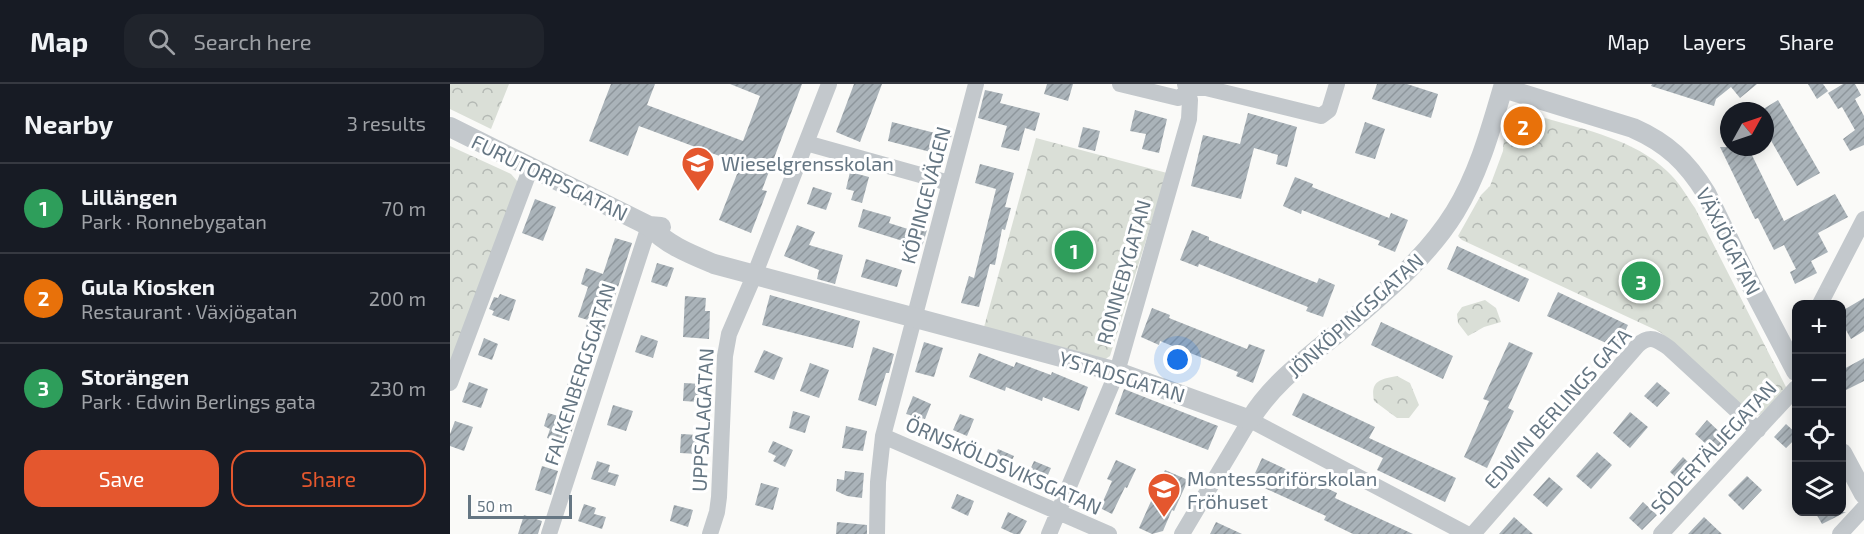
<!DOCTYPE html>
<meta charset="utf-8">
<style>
:root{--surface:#171b24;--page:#20242c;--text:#f1f3f6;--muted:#9ea1a6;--line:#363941;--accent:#e4572e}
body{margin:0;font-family:"Exo 2",sans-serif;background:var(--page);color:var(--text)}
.controls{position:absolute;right:18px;bottom:18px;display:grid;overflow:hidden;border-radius:12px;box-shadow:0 3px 15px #0003}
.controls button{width:54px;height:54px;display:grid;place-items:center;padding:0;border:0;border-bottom:2px solid var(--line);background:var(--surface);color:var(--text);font:30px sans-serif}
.compass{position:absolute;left:1270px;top:18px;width:54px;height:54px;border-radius:50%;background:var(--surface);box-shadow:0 3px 15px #0003;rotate:50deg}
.scale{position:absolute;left:18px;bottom:15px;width:104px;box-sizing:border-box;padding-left:6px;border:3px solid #657683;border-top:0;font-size:16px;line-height:21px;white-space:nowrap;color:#657683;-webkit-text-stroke:4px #fff;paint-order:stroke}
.you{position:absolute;left:728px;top:276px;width:21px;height:21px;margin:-15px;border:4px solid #fff;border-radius:50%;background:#1a73e8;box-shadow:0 0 0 9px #1a73e833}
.badge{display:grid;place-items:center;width:39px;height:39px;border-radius:50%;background:var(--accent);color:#fff;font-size:20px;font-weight:700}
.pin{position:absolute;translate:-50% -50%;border:3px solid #fff;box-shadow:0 2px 6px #0006}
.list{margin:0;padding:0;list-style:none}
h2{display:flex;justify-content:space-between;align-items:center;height:78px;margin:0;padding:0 24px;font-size:26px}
h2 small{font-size:20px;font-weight:400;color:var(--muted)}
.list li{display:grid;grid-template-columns:39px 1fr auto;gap:18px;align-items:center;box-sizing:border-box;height:90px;padding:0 24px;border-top:2px solid var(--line)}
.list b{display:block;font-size:22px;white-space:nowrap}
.list p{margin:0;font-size:20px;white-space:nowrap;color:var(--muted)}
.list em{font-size:20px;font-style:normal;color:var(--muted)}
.actions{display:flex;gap:12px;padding:18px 24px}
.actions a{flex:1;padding:14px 0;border:2px solid var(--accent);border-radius:18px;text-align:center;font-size:21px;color:var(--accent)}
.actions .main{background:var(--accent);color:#fff}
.icon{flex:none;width:33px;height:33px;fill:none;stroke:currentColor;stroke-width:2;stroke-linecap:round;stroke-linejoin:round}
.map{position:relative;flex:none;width:1414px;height:450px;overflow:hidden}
header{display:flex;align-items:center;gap:36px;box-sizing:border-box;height:84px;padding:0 30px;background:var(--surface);border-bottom:2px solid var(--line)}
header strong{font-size:28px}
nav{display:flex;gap:33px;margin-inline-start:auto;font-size:21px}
.search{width:420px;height:54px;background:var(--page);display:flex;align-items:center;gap:15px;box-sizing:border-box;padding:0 21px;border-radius:18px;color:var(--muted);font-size:22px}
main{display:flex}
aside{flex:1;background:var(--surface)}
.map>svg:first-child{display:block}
</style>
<header>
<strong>Map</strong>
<div class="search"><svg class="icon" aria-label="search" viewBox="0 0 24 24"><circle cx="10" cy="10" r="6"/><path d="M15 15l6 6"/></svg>Search here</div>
<nav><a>Map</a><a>Layers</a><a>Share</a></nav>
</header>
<main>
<aside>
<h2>Nearby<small>3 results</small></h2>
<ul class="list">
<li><span class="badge" style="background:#2e9e5b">1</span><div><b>Lillängen</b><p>Park · Ronnebygatan</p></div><em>70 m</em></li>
<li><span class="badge" style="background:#e8710a">2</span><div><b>Gula Kiosken</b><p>Restaurant · Växjögatan</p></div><em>200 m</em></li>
<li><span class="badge" style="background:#2e9e5b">3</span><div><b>Storängen</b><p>Park · Edwin Berlings gata</p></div><em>230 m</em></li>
</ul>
<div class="actions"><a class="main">Save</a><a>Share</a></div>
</aside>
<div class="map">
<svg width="1414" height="450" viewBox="0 0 1414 450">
<defs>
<pattern id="park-crowns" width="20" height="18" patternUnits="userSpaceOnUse" patternTransform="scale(1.5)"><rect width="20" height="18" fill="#dadfd7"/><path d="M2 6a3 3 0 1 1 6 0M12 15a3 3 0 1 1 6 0" fill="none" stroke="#b4b9b4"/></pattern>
<pattern id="building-hatch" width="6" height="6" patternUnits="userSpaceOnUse" patternTransform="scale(1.5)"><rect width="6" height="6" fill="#aab3b9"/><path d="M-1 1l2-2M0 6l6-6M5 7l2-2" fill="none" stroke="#8e969c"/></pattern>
</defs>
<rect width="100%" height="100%" fill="#fafaf8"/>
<path fill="url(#park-crowns)" d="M0,0H59L41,45L0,25Z
M1095,34C1136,46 1185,56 1217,87C1229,98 1236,111 1245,124L1336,303V305L1310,331L1303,332L1210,248L1012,156L1008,152L1031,111L1040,102L1053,67L1054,53L1065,58L1087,55Z
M586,54L717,89L660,272L654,276L534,243Z
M0,62L61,90L68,98L0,286Z
M1035,216L1046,224L1051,238L1034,243L1018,252L1008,239L1007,230L1012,223Z
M947,292L960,299L969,321L959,334H947L924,317C920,297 930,295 947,292Z"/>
<path fill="url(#building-hatch)" d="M161,0H205L197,21L293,57L310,12L280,0H352L312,106L317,107L301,149L269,136L291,80L189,42L178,72L139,57Z
M404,0H432L410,58L386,48Z
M597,0H623L618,17L594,10Z
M927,0H957L988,10L981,34L922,15Z
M1202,0H1307L1290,14L1281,3L1266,15L1264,22L1201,2Z
M1358,0H1373L1378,7L1367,15Z
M1393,0H1405L1411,11L1405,15L1414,32V61L1400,67L1393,55L1405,46L1392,23L1388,25L1378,9Z
M535,6L553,10L550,19L590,29L585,47L575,44L569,67L551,63L557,42L528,34Z
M1328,16L1370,89L1347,102L1315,46V24Z
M685,26L717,35L709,69L692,65L696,50L680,47Z
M1070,27L1090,34L1086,49L1066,52L1057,49L1061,36Z
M798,29L847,43L837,83L826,80L828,71L804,64L791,115L741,102L753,51L790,60Z
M442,38L485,49L487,42L503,46L496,72L438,57Z
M915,38L935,45L925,75L905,69Z
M633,43L650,47L645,67L628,63Z
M1270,63H1298L1334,137L1385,110L1398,133L1368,149L1378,168L1361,177L1367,189L1345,200L1340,188L1346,185L1334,161L1324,166L1308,134L1305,135Z
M530,80L564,89L555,123L561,124L555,146L552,145L545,181L540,180L529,223L511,219L519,192L524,194L546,105L525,99Z
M400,88L419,93L412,119L401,116L404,107L396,105Z
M845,93L863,100L862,103L939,134L941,129L958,136L945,168L928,161L930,157L852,126L851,130L833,122Z
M363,103L382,109L376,126L357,120Z
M85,115L106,123L93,157L72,149Z
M413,125L441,133L439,139L461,146L462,142L477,146L472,163L408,143Z
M347,141L365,148L359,161L393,171L385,200L367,195L369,186L334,172Z
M742,146L759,153V156L867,199L869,194L885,201L873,233L856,227L858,223L749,180L748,183L730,176Z
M165,154L182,159L153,250L136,244L138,236L128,233L138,203L131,200L136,184L153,190Z
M1007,162L1079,195L1069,218L997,185Z
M416,175L452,186L447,203L411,193Z
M207,179L224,184L217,203L201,198Z
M1108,208L1178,241L1167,264L1097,232Z
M50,210L66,216L59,237L42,231L44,227L39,225L44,213L48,214Z
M320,211L410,237L403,264L312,241Z
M235,212L256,214L255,227H260L259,255L233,253Z
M1414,214V247L1401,255L1392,239V227Z
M702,224L720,231L719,234L797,265L799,260L815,266L803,299L786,292L788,288L710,257L709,261L691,253Z
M931,238L1003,272L993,295L921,261Z
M191,251L208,257L203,274L185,268Z
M34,254L48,260L42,276L28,271Z
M474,258L493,264L484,293L465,288Z
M1059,258L1083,269L1058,324L1064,327L1037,384L1014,373L1039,317L1033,315Z
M423,263L444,270L439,289H436L426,322L408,316Z
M314,266L333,274L324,296L304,288Z
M529,269L564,283L566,278L601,291L602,288L638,303L629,327L593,313L592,317L556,303L555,307L519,293Z
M1414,274V297L1392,308V286Z
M360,279L379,286L369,314L350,307Z
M122,287L139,293L132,313L115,308Z
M19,298L38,305L31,324L12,318Z
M1207,298L1220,309L1207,323L1194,312Z
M234,299L251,300L250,318L233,317Z
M674,305L768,342L758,366L665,330Z
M853,309L925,343L919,354L1006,394L995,418L927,386L933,374L842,331Z
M463,312L481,320L475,335L456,330Z
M163,321L183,327L176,347L157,341Z
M343,327L360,332L355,349L339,344Z
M1180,328L1198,343L1180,364L1163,349Z
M98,329L125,337L117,361L97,354L100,345L94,342Z
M510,330L524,335L517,352L503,346Z
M1257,336L1277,355L1265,368L1245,350Z
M5,337L23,343L14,367L0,362V350Z
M1336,340L1347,350V353L1336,364L1324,353Z
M396,342L417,347L413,367L392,364Z
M231,350L249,351L248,370L230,369Z
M323,357L343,366L335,383L323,377L326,372L318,368Z
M548,365L564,372L556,389L540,382Z
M1147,368L1162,381L1141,405L1126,392Z
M1233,373L1247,387L1234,401L1220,388Z
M812,374L887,409L885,414L963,450H903L874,436L876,432L801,398Z
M666,376L686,385L677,404L675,403L662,430L650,424L662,397L657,395Z
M147,377L160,381L158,388L169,391L165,402L141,395Z
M584,377L601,384L594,400L577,393Z
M92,382L108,387L101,411L85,406Z
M715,386L738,396L724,427L722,426L713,447L702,450L689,444Z
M395,387L414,389L412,414L397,412L386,407L387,395L394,396Z
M1297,392L1312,406L1293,426L1278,411Z
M1099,393L1113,405L1097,423L1083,411Z
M311,399L329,404L323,426L305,421Z
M507,410L524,417L518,432L501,424Z
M1193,418L1207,431L1192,446L1179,434Z
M134,420L146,424L144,430L156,433L152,445L128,437Z
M224,421L243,426L238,443L220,437Z
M558,428L577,437L570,450H564L551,444Z
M1365,428H1396L1372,440Z
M74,431L92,437L88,450H68Z
M1064,433L1083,450H1049Z
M1254,433L1272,450H1238Z
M387,438L417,441V450H386Z
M766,438L792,450H760Z"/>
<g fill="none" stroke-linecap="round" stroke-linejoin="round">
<path stroke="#c3c8cc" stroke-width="16" d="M670,0L728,14L744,4H756L871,32L879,26L887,0
M356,59L499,99
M1370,220L1414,135
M0,299L81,83
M433,352L659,450
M99,450L199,142
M260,450L267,428L269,413L275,272L279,250L304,192L379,0
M427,450L428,398L433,352L526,0
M599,450L667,288L739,35L740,16L735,0
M732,450L800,336L1017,450
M1023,450L1188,261C1200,250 1208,256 1219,264L1308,346
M1211,450L1346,304
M1390,450L1414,424"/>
<path stroke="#c3c8cc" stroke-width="20" d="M1053,4L1183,44C1217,59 1237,78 1256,109L1301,201L1346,287
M0,43L199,142L211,143
M199,142C217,161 240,170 264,180L667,288L800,336C822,299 859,273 891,246C932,210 976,175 1005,128C1029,89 1041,44 1054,0
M1392,369L1414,410"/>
</g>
<defs>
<symbol id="school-pin" viewBox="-11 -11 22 30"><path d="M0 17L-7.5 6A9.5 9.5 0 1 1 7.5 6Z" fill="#e4572e" stroke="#fff"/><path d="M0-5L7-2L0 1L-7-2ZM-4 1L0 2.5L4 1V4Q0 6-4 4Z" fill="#fff"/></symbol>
</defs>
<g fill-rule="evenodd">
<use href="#school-pin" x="229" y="60" width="38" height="52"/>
<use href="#school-pin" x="695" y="386" width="38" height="52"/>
</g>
<g text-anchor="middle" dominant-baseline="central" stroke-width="6" stroke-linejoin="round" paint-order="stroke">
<g font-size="20" fill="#657683" stroke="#fff" text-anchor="start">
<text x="271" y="79">Wieselgrensskolan</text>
<text x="737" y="394">Montessoriförskolan<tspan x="737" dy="23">Fröhuset</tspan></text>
</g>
<g font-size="20" fill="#657683" stroke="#fff">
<text transform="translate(100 93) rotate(26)">FURUTORPSGATAN</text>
<text transform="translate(475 111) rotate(-75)">KÖPINGEVÄGEN</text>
<text transform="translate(1279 157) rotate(63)">VÄXJÖGATAN</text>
<text transform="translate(673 188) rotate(-74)">RONNEBYGATAN</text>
<text transform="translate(905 231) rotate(-42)">JÖNKÖPINGSGATAN</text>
<text transform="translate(129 290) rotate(-72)">FALKENBERGSGATAN</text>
<text transform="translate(672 292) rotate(17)">YSTADSGATAN</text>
<text transform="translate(1107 324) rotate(-48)">EDWIN BERLINGS GATA</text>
<text transform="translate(252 336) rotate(-87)">UPPSALAGATAN</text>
<text transform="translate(1263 363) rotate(-47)">SÖDERTÄLJEGATAN</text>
<text transform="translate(554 381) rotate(24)">ÖRNSKÖLDSVIKSGATAN</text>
</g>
</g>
</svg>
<div class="controls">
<button>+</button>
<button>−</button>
<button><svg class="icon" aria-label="locate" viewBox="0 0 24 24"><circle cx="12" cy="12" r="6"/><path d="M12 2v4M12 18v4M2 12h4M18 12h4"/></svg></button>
<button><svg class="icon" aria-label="layers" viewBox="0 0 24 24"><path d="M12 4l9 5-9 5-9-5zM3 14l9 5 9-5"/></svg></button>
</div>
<svg class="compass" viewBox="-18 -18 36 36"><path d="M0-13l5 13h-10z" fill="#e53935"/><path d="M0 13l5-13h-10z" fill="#9ea1a6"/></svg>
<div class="scale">50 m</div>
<div class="you"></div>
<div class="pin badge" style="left:624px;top:166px;background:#2e9e5b">1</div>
<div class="pin badge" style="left:1073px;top:42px;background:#e8710a">2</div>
<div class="pin badge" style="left:1191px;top:197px;background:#2e9e5b">3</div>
</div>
</main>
